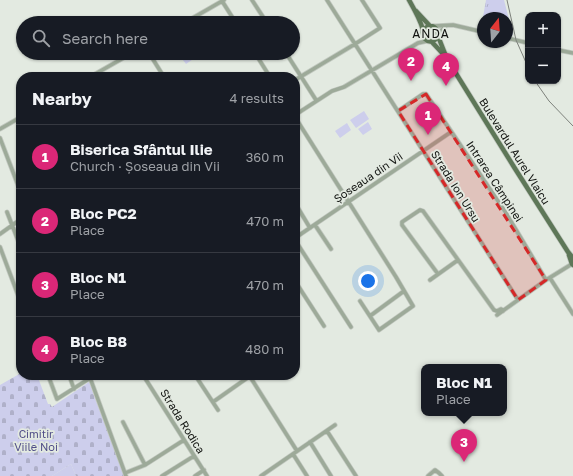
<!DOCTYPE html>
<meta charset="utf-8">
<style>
:root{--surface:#171b24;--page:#20242c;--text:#f1f3f6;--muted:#9ea1a6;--line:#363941;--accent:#db2777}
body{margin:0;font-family:"Golos Text",sans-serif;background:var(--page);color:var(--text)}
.controls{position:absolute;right:12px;top:12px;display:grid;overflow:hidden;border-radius:8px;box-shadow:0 1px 3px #0004}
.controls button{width:36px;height:36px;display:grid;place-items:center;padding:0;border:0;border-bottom:1px solid var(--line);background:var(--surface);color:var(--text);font:20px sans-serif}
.compass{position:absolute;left:477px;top:12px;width:36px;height:36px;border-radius:50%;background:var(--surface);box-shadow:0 1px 3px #0004;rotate:17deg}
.you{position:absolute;left:368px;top:281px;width:14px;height:14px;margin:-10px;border:3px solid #fff;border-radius:50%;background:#1a73e8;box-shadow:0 0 0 6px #1a73e833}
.badge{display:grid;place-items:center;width:26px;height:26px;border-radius:50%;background:var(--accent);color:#fff;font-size:13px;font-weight:700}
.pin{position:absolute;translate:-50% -33px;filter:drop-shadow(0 1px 2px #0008)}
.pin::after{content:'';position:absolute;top:21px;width:14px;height:12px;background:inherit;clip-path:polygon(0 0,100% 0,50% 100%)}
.popup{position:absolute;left:421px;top:364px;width:86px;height:52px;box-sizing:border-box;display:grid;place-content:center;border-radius:8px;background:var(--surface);filter:drop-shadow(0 1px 3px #0005);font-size:13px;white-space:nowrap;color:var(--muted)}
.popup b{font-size:15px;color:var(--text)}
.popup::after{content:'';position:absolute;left:50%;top:100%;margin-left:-8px;border:8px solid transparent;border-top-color:var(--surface)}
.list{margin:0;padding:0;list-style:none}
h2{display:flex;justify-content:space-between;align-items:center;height:52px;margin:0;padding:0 16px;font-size:17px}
h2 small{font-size:13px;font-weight:400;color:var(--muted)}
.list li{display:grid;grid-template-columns:26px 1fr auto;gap:12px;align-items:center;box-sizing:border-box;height:64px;padding:0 16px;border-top:1px solid var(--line)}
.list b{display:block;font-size:15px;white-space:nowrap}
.list p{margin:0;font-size:13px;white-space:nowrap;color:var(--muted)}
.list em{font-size:13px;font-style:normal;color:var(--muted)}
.icon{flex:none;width:22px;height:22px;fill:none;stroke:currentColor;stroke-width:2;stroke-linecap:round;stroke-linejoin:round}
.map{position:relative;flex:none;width:573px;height:476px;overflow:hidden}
.search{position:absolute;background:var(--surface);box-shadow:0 1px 3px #0004;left:16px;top:16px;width:284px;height:44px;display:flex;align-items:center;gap:10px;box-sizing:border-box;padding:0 14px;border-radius:22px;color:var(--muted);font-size:15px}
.panel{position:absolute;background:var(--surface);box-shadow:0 1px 3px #0004;left:16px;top:72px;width:284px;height:308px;border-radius:16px}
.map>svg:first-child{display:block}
</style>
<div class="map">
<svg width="573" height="476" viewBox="0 0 573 476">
<defs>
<pattern id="cemetery-stones" width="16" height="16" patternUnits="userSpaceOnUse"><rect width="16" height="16" fill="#cdceec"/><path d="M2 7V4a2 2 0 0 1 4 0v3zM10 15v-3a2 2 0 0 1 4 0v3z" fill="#afb0c9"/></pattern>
<pattern id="park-tufts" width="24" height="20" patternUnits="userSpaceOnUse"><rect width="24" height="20" fill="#cdceec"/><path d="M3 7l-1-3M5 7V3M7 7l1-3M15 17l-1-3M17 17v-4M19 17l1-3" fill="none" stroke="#afb0c9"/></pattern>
</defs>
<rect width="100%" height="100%" fill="#e3eae1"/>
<path fill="#cdceec" d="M181,53H202L186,64L179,55Z
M364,111L369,119L356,128L350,120Z
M368,122L372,129L363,135L358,129Z
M347,123L351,130L340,138L335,131Z
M71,464L76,476H52Z"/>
<path fill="url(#cemetery-stones)" d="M21,373V375H37L48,404H50L52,407L89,382L124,476H76L71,464L52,476H0V385Z"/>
<path fill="url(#park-tufts)" d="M486,0H504L513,35L507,34V18H483V29L481,28Z"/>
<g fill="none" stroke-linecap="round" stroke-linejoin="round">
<defs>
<path id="minor" d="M252,0L267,23
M327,0L518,300
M222,1L236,23
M184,23L224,0
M434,26L453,25L483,32
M438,34L446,26
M507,38L528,43
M558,50L573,53
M149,53L164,77
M255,53L270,77
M286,53L316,100
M90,77L132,53
M295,80L355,44L380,28L362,0
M398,111L423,94H426L506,213L546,280
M295,115L332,91L344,87L418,43L427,41
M295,117L396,277L413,306L379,330L360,301
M0,129L21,117
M0,138L21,193
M295,203L310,228
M7,212L21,248
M315,225L331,249
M0,234L21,219
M295,238L451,132
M295,240L351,327
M0,247L21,303
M438,274L402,225V222L420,210L423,211L494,310L497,311L501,309L503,311
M550,278L573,314
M430,280L458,260
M295,281L324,326
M497,315L546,280L572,264
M370,316L404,291
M48,375L57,399L95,375
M69,375L74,389
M89,375L126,476
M143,375L207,476
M195,375L218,410
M249,375L297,451
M213,402L250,376
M123,422L145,465
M327,431L356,476
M310,442L331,476
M293,454L307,476
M125,473L145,465L184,440
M162,476L194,456
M195,476L204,470
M261,476L335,425
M428,476L435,470L439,473L442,476"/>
<path id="major" d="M409,0C413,7 421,22 423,30C423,33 422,36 425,39C430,44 435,41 438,36
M416,11L430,26
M423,31C427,25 433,24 437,30L438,36L447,59L514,167L568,252L573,258
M431,41L445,56
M569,255L572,264L573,265"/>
</defs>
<use href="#minor" stroke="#c2c8c0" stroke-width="5"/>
<use href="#major" stroke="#c2c8c0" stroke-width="6"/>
<use href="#minor" stroke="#9daa99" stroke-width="3.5"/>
<use href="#major" stroke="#5e7758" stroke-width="4.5"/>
<path stroke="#7d817b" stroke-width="1" d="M507,0L516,40L528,67
M535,81L549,101L573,126"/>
</g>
<path fill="#d62828" fill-opacity="0.2" stroke="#d62828" stroke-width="3" stroke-dasharray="8 5" stroke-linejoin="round" d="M426,94L546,280L518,300L398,111Z"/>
<g text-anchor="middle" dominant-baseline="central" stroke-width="3.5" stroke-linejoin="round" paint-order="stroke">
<g font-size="11" fill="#121411" stroke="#e3eae1">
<text transform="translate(515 151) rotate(58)">Bulevardul Aurel Vlaicu</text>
<text transform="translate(368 177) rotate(-34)">Șoseaua din Vii</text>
<text transform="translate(495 181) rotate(57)">Intrarea Câmpinei</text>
<text transform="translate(456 186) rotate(58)">Strada Ion Ursu</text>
<text transform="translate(183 421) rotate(58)">Strada Rodica</text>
</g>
<g font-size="11" fill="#514f89" stroke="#e3eae1">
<text x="36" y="433">Cimitir<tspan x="36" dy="13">Viile Noi</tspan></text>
</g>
<g font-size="12" letter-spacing="1" fill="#121411" stroke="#e3eae1">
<text x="431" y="33">ANDA</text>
</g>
</g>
</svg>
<div class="controls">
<button>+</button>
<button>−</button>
</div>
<svg class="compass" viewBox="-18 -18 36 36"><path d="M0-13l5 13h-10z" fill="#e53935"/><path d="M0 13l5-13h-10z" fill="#9ea1a6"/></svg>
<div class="you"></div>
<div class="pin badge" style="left:428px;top:135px">1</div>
<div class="pin badge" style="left:411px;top:81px">2</div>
<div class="pin badge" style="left:464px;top:462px">3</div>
<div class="popup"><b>Bloc N1</b>Place</div>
<div class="pin badge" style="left:446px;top:86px">4</div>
<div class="search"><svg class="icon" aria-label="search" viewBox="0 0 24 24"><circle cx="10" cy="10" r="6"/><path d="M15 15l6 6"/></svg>Search here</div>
<section class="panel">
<h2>Nearby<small>4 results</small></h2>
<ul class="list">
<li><span class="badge">1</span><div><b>Biserica Sfântul Ilie</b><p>Church · Șoseaua din Vii</p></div><em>360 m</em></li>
<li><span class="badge">2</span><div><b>Bloc PC2</b><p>Place</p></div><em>470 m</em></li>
<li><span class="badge">3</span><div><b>Bloc N1</b><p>Place</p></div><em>470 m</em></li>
<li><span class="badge">4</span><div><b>Bloc B8</b><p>Place</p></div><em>480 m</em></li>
</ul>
</section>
</div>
